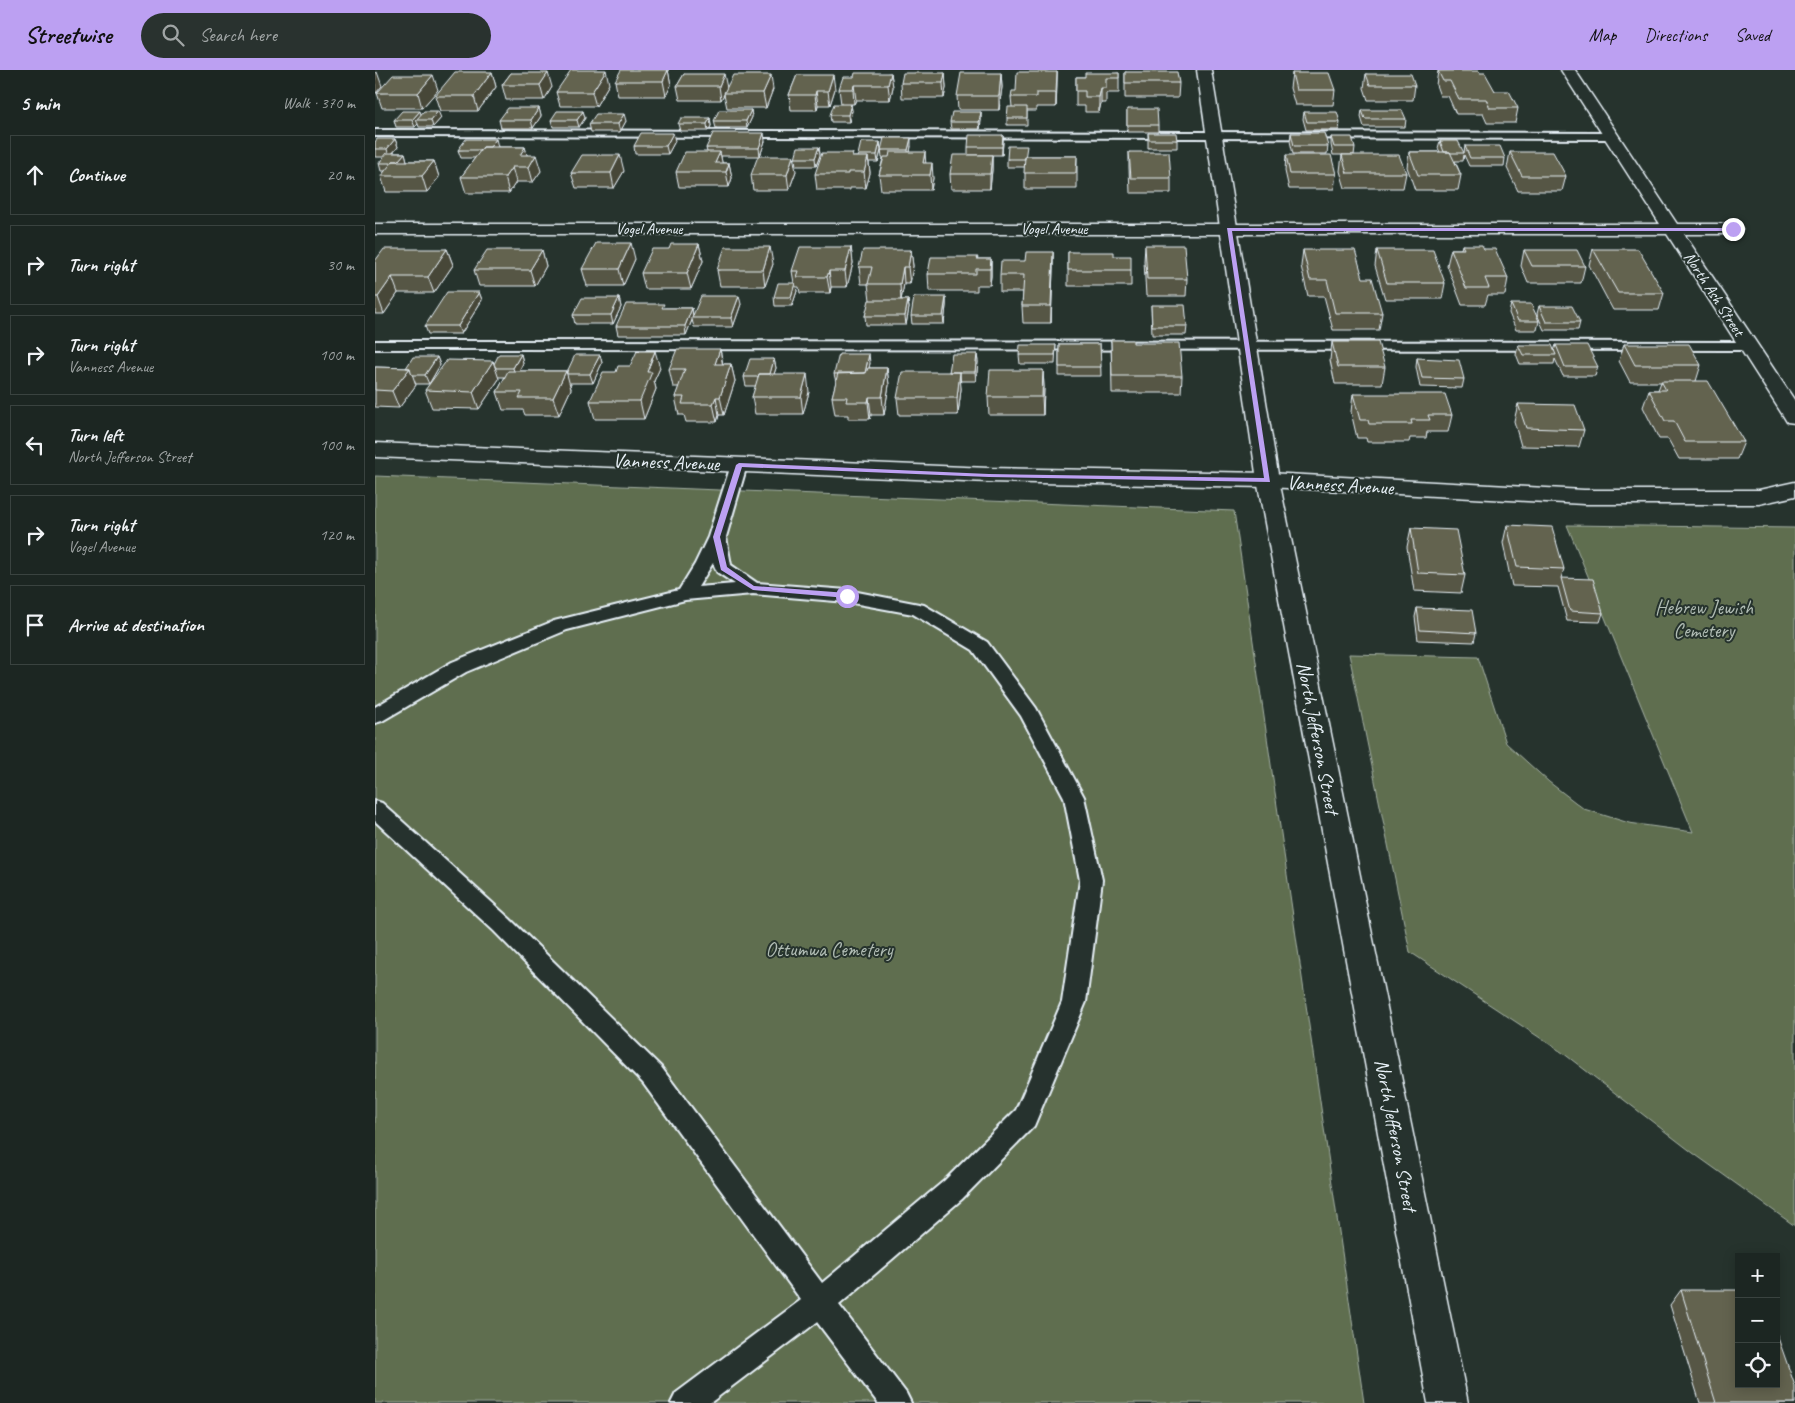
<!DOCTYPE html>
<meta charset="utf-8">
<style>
:root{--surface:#1c2622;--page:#29322f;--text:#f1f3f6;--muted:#a0a5a5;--line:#3a4340;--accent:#bca0f2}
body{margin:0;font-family:Caveat,sans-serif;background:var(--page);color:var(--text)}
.controls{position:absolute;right:15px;bottom:15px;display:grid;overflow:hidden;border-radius:0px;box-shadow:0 2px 12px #0003}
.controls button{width:45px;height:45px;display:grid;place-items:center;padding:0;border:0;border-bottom:1px solid var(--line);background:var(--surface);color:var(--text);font:25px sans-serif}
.stop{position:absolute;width:15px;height:15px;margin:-11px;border:4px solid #bca0f2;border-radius:50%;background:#fff}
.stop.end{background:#bca0f2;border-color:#fff;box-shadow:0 1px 5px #0008}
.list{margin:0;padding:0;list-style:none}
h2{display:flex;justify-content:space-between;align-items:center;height:65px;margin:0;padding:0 20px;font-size:21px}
h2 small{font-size:16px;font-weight:400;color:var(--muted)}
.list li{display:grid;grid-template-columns:32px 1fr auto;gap:15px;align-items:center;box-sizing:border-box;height:80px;margin:0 10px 10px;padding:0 10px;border:1px solid var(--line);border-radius:0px}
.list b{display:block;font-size:19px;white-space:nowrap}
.list p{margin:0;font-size:16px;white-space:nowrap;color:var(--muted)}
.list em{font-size:16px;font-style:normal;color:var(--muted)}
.icon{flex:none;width:28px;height:28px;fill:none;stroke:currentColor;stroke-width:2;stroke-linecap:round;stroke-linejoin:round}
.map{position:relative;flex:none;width:1420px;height:1333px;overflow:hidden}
header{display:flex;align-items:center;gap:30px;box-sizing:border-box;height:70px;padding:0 25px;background:var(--accent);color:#111}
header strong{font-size:24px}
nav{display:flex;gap:28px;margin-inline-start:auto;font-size:18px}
.search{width:350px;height:45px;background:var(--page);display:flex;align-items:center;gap:12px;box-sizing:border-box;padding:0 18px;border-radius:28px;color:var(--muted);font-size:19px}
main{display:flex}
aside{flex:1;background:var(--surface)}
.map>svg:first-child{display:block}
</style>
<header>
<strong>Streetwise</strong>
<div class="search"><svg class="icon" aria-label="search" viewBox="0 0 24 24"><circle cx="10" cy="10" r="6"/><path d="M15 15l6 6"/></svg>Search here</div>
<nav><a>Map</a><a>Directions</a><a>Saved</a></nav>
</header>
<main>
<aside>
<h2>5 min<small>Walk · 370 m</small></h2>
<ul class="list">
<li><svg class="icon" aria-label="ahead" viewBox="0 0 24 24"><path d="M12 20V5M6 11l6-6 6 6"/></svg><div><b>Continue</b></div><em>20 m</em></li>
<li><svg class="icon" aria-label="right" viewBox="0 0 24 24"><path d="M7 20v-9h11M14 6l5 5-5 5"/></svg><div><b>Turn right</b></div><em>30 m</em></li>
<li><svg class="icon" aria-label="right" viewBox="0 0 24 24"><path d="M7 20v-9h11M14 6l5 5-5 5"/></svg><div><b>Turn right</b><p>Vanness Avenue</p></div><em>100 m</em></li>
<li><svg class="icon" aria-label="left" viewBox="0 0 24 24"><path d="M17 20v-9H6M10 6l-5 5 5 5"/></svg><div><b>Turn left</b><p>North Jefferson Street</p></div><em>100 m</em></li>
<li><svg class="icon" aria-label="right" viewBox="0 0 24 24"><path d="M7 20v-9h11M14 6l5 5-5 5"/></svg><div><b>Turn right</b><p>Vogel Avenue</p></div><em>120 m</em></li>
<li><svg class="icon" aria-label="arrive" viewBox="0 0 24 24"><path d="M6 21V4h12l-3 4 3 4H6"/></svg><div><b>Arrive at destination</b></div></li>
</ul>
</aside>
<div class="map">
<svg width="1420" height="1333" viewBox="0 0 1420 1333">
<rect width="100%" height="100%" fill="#26332d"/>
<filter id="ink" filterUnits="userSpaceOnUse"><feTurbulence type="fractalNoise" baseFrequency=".02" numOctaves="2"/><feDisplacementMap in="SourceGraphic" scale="10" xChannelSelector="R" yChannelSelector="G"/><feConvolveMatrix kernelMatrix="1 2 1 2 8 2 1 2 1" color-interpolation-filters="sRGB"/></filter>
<g filter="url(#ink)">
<path fill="#5f6e50" stroke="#a4b0a4" d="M0,406L859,441L989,1333H0Z
M1192,455L1420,458V1156L1318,1083L1188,983L1035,882L974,584L1103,587L1131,673L1174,712L1209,739L1254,753L1318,762Z"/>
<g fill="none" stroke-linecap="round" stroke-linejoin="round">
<defs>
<path id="lane" d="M0,60L1236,63L1242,66L1236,69L0,66Z
M0,271L1373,272L1378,273L1380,276L1378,279L1373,280L0,279Z
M364,390L370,392L372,395L351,467L356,495L382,513L472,520L549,535L612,572L661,638L709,727L727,810L711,932L659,1056L587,1129L464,1235L531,1323L536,1333H503L442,1252L335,1333H296L301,1323L426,1230L268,1013L119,861L0,751V731L7,733L135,849L286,997L447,1213L569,1111L641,1040L687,932L705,810L689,727L646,646L598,580L538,544L472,532L378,524L310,530L192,560L91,602L7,651L0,653V637L77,592L179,551L304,520L320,494L333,467L356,395L358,392ZM338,493L342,502L360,514L323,517Z"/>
<path id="street" d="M1186,0H1200L1302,154H1358L1364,155L1367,159L1364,163L1358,164H1309L1420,331V353L1412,352L1409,347L1292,164H0V154H1285Z
M0,373L614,398L893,403L1209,420H1384L1420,412V426L1384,434H1209L893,417L614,412L0,387Z"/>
<path id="secondary" d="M822,0H836L904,410L1093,1333H1053L882,410Z"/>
</defs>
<use href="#lane" stroke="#e8f1f8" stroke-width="4"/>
<use href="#street" stroke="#e8f1f8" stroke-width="3"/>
<use href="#secondary" stroke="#e8f1f8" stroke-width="3"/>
<use href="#lane" fill="#26332d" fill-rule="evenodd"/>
<use href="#street" fill="#26332d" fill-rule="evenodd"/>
<use href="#secondary" fill="#26332d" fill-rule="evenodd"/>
</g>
<path fill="#565644" stroke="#e8f1f8" d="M293,0L296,15L291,26H243L240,11Z
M1063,1L1105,3L1120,21L1143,38L1140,53H1112L1108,44H1081L1073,26H1065L1061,15Z
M117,2L121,17L103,41H65L60,26Z
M682,2L681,37H661V41H652V55H632V48L637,37L636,27L641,21Z
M750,2L804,13L803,28H750Z
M136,3L177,17L169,30H131L127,15Z
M516,3L518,17L515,30H481L479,34H476L477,41L474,52H456L455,45L466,34L464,19L479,7Z
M570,3L571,18L569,28H527L526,13Z
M626,3L627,17L624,40H583L582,26Z
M744,3V23H731V33H726L724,42H710V36H701V7H710Z
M917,3L960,20L958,35H920L915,18Z
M309,4L352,18L398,19L391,38H352L349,24L346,30H305L302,16Z
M991,4L1040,15L1038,30H993L989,18Z
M422,5L460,19L455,35H443L442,40H416L414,25Z
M234,14L221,36H185L181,22Z
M63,20L47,38H7L2,23Z
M164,38L166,46L158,58H126L124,50Z
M752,39L783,55V62H752Z
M376,40L377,47L372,58H341L339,51Z
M987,40L1031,49L1030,57H989L986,47Z
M208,41L210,48L204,57H178L176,50Z
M606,42V50L605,59H576L575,52Z
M929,42L965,52L964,60H931L928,49Z
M46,44L66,48L58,57H44L43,54L40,57H21L19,50Z
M335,48L336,56L333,61H305L303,54Z
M251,51L245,62H216L214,54Z
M773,63L802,70V78H773Z
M916,63L953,76L952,84H918L915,71Z
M628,65V72L627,85H593V77Z
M956,67L980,77L979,85H958L956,75Z
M20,69L23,77L18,83H30L32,91H59L64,107L52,122H11L6,106L10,101H6L4,93L9,87H0V72Z
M300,71L293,84H260L259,76Z
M390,71L385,86H346L347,93H354L357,108L354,117H304L301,102L332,82L331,78Z
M1065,71L1089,83L1090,76L1130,88L1129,96H1094L1089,85L1088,91H1080L1086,105L1083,120H1040L1032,97L1034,82H1065L1063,78Z
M505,72L506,80L503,92H494L495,103L491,118H475V120H442L440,104L479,87H483V85Z
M536,76L535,82L551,93L558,108L556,120H506L504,105L508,88H507L506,80Z
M123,77H150L152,85L166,101L158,112H141L134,123H91L86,107L100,88H86L83,80Z
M444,77L445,85L441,96H421L420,88Z
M754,82L796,108V123H755L754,98Z
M1135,82L1191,106L1187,121H1143L1132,98Z
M617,85V100L615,119H576L575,104Z
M911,85L961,104L959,119H914L910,101Z
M967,85L1031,103L1028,118H970L965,101Z
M652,86H702V119H650V97H632V89Z
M249,101L239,118H201L196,103Z
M421,101L414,120H378L376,105Z
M324,174L328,191L316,219H270L266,203L294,179Z
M770,175L812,209L811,226H771L769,191Z
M1087,175L1109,179L1133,208L1130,225H1113L1110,235H1087L1072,195L1076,179H1086Z
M476,177L478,193L472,217H456L455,223H425L424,217H421L422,221L417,236H400L399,227L419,213L417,201Z
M72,179L78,195L59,223H23L9,244H0V191Z
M1218,179L1289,223L1284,240H1238L1214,195Z
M167,180L171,196L160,216H104L99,200Z
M536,180L538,196L535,214H529L526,230H533L534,238L531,255H491L490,246L495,230L493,214H486L484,197Z
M928,180L988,208L1007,243L1004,260H958L949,226H933L926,196Z
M1002,180L1070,213L1067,229H1010L1000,196Z
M1149,180L1210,196L1206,213H1153L1146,196Z
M678,182V199L676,253H648L647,236L648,222H625V205L650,191Z
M693,182L739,186L756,200V216H693Z
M260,189L248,216H212L207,199Z
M603,189H616V206L615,215H602V221H554L553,204Z
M398,194L390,216H345L342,200Z
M104,222L107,230L86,264H53L50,256Z
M571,227V236L569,254H537L536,246Z
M244,228L246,237L238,254H200L198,245Z
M366,234L358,257H319L317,250L311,265H243L241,256L290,238H317L318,245Z
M1136,234L1164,251L1162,260H1141L1134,243Z
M776,235L812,256L811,265H777Z
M1164,236L1205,252L1203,260H1169L1162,244Z
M736,270L758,273L807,306L806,323H737Z
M957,272L1010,297L1007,314H960L955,290Z
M684,274H725L726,306H684Z
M1249,274L1326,295L1321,311L1369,372L1362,389H1304L1293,369H1284L1268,337L1274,320H1283L1286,312H1255L1244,291Z
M681,275L680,294H645L644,285Z
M1143,275L1179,281L1181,275L1223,297L1220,306H1188L1180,289L1179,294H1145L1141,284Z
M345,279L348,294H356L360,311L349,345H344L342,352H311L309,345H304L300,327L304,317H298L294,299Z
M146,284L148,293L144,301H191L225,285L227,293L218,313H195L196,319L184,345H150L148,340H128L122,322L130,307H123L124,309L104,339L57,338L50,320L118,291L119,294Z
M602,284L603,292L601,311H585L586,319L583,345H524L522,328L574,302Z
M62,287L65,295L54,314H40L41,315L24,338L0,337V297L31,298Z
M1042,288L1089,309L1087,318L1045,317L1041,297Z
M399,289L401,298L399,304L434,322L428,344H380L377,327L381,316H371L369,307Z
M495,293L494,298H512L514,315L509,345H496L495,349H473V345H460L457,327L461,312L459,304Z
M285,298L279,311L281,319L269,349H220L215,331L241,302Z
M668,300L669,317L668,345H614L613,327Z
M978,324L1077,345L1073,362H1052L1051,368H1035L1034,372H992L991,368H982L976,342Z
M1143,334L1209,360L1204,377L1146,376L1139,351Z
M1132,455L1189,499L1186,508L1228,543L1225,552L1192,551L1183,517L1137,516L1128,473Z
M1036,458L1090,505L1086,523L1039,521L1032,477Z
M1042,538L1101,563L1099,572L1043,570L1040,547Z
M1306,1220L1420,1333H1325L1295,1235Z"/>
<path fill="#464637" stroke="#e8f1f8" d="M231,0L234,14L221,36L217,22Z
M293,0L296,15L291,26L288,11Z
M2,2L7,16L0,24V4Z
M117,2L121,17L103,41L99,26Z
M682,2V17L681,37V23Z
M173,3L177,17L169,30L165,15Z
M516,3L518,17L515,30L513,15Z
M570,3L571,18L569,28L568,13Z
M626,3L627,17L624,40V26Z
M349,4L352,18L346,30L344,16Z
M58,5L63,20L47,38L43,23Z
M396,5L398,19L391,38L388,23Z
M458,5L460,19L455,35L453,21Z
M479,15L481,30L479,34L478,19Z
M726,18V33L724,42V27Z
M441,21L443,35L442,40L440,25Z
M476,34L477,41L474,52L473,45Z
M164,38L166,46L158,58L156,50Z
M376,40L377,47L372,58L371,51Z
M45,41L47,48L41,50L43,54L40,57L37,50Z
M63,41L66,48L58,57L56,50Z
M208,41L210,48L204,57L202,50Z
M606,42V50L605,59L604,52Z
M249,44L251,51L245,62L243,54Z
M335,48L336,56L333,61L332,54Z
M298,63L300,71L293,84L291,76Z
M389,63L390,71L385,86L384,78Z
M628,65V72L627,85V77Z
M536,68V76L534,88L533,80Z
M20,69L23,77L14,87L12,79Z
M121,69L123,77L113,80Z
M505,72L506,80L503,92L502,85Z
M150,77L154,92L145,85Z
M444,77L445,85L441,96L440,88Z
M345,82L348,97L340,93Z
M550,82L551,97L548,93Z
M30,83L32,91L24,101L21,93Z
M161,85L166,101L158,112L154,97Z
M245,85L249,101L239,118L236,103Z
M617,85V100L615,119V104Z
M418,86L421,101L414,120L412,105Z
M493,87L495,103L491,118L489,102Z
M59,91L64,107L52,122L47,106Z
M354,93L357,108L354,117L351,102Z
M557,93L558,108L556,120L555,105Z
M137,97L141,112L134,123L130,107Z
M256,173L260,189L248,216L244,199Z
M324,174L328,191L316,219L312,203Z
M395,177L398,194L390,216L388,200Z
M476,177L478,193L472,217L470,201Z
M72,179L78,195L59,223L53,207Z
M167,180L171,196L160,216L155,200Z
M536,180L538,196L535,214L533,197Z
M678,182V199L676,253V236Z
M616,189V206L615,215V199Z
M528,197L529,214L526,230L525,214Z
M454,201L456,217L455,223L452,207Z
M17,207L23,223L9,244L3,227Z
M420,213L422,221L417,236L416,227Z
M104,222L107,230L86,264L83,256Z
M364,226L366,234L358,257L356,248Z
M571,227V236L569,254L568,246Z
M244,228L246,237L238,254L236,245Z
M533,230L534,238L531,255L530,246Z
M317,238L318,247L317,248V250L311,265L310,256Z
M345,279L348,297L340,294Z
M280,281L285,298L279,311L281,319L269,349L265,331L272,302Z
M146,284L148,293L141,307L138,298Z
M494,284L495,293L491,312L490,304Z
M602,284L603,292L601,311L600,302Z
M225,285L227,293L218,313L215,304Z
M62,287L65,295L54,314L50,305Z
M399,289L401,298L395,316L394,307Z
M118,291L124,309L104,339L98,322Z
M356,294L360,311L349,345L345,327Z
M35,298L41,315L24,338L17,321Z
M512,298L514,315L509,345L507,327Z
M668,300L669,317L668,345L667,327Z
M191,301L196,319L184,345L178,328Z
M585,302L586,319L583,345L582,328Z
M432,304L434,322L428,344L426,327Z
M341,327L344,345L342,352L338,334Z
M494,327L496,345L495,349L493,332Z"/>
<path fill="#64644f" stroke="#e8f1f8" d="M196,0H231L217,22H181Z
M246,0H293L288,11H240Z
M1063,1H1104L1105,3H1110L1120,21H1134L1143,38H1115L1111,29H1084L1075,11H1068Z
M80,2H117L99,26H60Z
M642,2H682L681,23H661V27H636L637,21H641Z
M750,2H802L804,13H750Z
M136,3H173L165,15H127Z
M480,3H516L513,15H479L478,19H464L468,7H479Z
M528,3H570L568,13H526Z
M586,3H626L624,26H582Z
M710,3H744V8H731V18H726L724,27H710V21H701V7H710Z
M917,3H954L960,20H921Z
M309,4H349L344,16H302Z
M991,4H1036L1040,15H995Z
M18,5H58L43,23H2Z
M358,5H396L388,23H349Z
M422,5H458L453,21H441L440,25H414Z
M459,34H476L473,45H455Z
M633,37H652V48H632Z
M133,38H164L156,50H124Z
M752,39H782L783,55H752Z
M344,40H376L371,51H339Z
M987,40H1027L1031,49H990Z
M27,41H45L37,50H19Z
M49,41H63L56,50H41Z
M182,41H208L202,50H176Z
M577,42H606L604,52H575Z
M929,42H962L965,52H932Z
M221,44H249L243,54H214Z
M306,48H335L332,54H303Z
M266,63H298L291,76H259Z
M338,63H389L384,78H331Z
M773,63H801L802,70H774Z
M916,63H949L953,76H919Z
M594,65H628L627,77H593Z
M956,67H977L980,77H959Z
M509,68H536L533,80H506Z
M2,69H20L12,79H0V72Z
M91,69H121L115,77H108L106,80H83Z
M1065,71H1083L1089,83H1076L1075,82H1069Z
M486,72H505L502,85H483Z
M633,76H652L650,89H632Z
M1090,76H1125L1130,88H1095Z
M108,77H150L145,85H161L154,97H137L130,107H86Z
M423,77H444L440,88H420Z
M310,82H345L340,93H354L351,102H301Z
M515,82H550L548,93H557L555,105H504L509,87H514Z
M754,82H794L796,108H756Z
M1034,82H1075L1086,105H1043Z
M1135,82H1178L1191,106H1147Z
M12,83H30L23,91H18L16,93H4Z
M447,83H478L477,87H493L489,102H473V104H440Z
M207,85H245L236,103H196Z
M578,85H617L615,104H575Z
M911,85H956L961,104H915Z
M967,85H1024L1031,103H972Z
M383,86H418L412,105H376Z
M650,86H702L701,103H649Z
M18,91H59L47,106H6Z
M221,173H256L244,199H207Z
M296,174H324L312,203H266L277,179H294Z
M770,175H809L812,209H772Z
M1087,175H1107L1109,179H1120L1133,208H1110L1114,218H1091L1076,179H1089Z
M350,177H395L388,200H342Z
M425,177H476L470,201H454L452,207H422L424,201H417Z
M9,179H72L53,207H17L3,227H0V191Z
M1218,179H1263L1289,223H1243Z
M112,180H167L155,200H99Z
M488,180H536L533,197H528L525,214H493L497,197H484Z
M928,180H980L988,208H997L1007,243H960L952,210H935Z
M1002,180H1058L1070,213H1012Z
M1149,180H1202L1210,196H1157Z
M651,182H678L676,236H647L649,205H625L626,191H650Z
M693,182H739V186H756V200H693Z
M556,187H603L602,189H616L615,199H601V204H553Z
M403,213H420L416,227H399Z
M72,222H104L83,256H50Z
M326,226H364L356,248H317Z
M539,227H571L568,246H536Z
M207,228H244L236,245H198Z
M494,230H533L530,246H490Z
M251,234H289L287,238H317L310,256H241Z
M1136,234H1156L1164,251H1143Z
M776,235H810L812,256H777Z
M1164,236H1197L1205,252H1171Z
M736,270H758V273H804L807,306H737Z
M957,272H1003L1010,297H963Z
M684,274H725L726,297H684Z
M1249,274H1314L1326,295H1260Z
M645,275H681L680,285H644Z
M1143,275H1177L1181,285H1148Z
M1181,275H1212L1223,297H1190Z
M302,279H345L340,294H356L345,327H341L338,334H307L309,327H300L310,299H294Z
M262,281H280L272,302H277L265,331H215L228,302H241L243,296H255Z
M124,284H146L138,298H121L119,294Z
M464,284H494L490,303L459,304Z
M577,284H602L600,302H574Z
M200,285H225L215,304H192V302Z
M38,287H62L50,305H37L35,298H31Z
M1042,288L1084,290L1089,309L1047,308Z
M375,289H399L395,304H384L383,307H369Z
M72,290L118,291L98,322L50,320Z
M0,297L35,298L17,321L0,320Z
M493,298H512L507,327H494L493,332H471L472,327H457L463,303H491Z
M615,300H668L667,327H613Z
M133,301H191L178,328H144L147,322H122Z
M527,302H585L582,328H522Z
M384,304H432L426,327H377Z
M1286,311H1333L1369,372H1310L1299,351H1290L1274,320H1291Z
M978,324H1070L1077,345H1053L1055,350H1036L1037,354H994L993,350H985Z
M1143,334L1200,335L1209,360L1151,358Z
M1132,455L1177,457L1189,499L1142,497Z
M1036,458L1081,460L1090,505L1043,503Z
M1186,508L1218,509L1228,543L1195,541Z
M1042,538L1097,540L1101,563L1045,560Z
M1306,1220H1364V1314H1401V1262L1420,1316V1333H1341Z"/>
</g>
<path fill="#bca0f2" d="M852,158H1358L1360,159L1358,161H857L895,412L614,407L367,397L345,467L352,497L379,516L472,523L476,526L472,528L378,520L346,500L338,467L361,395L364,393L614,404L889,408Z"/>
<g text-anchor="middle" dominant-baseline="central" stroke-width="4" stroke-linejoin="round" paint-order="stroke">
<g font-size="16" fill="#e8f1f8" stroke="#26332d">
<text x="274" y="159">Vogel Avenue</text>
<text x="679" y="159">Vogel Avenue</text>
<text transform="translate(1339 224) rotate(57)">North Ash Street</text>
</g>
<g font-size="20" fill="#e8f1f8" stroke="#26332d">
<text transform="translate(291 392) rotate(2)">Vanness Avenue</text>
<text transform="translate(965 415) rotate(3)">Vanness Avenue</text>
<text transform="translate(943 668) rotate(79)">North Jefferson Street</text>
<text transform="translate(1021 1065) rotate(79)">North Jefferson Street</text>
</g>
<g font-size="20" fill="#b1bdb5" stroke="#26332d">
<text x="1329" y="537">Hebrew Jewish<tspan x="1329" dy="23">Cemetery</tspan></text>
<text x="454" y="879">Ottumwa Cemetery</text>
</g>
</g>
</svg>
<div class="controls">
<button>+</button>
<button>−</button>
<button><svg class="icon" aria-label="locate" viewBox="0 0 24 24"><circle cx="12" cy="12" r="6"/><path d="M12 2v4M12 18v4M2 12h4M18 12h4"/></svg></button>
</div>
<div class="stop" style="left:472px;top:526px"></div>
<div class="stop end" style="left:1358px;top:159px"></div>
</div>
</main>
